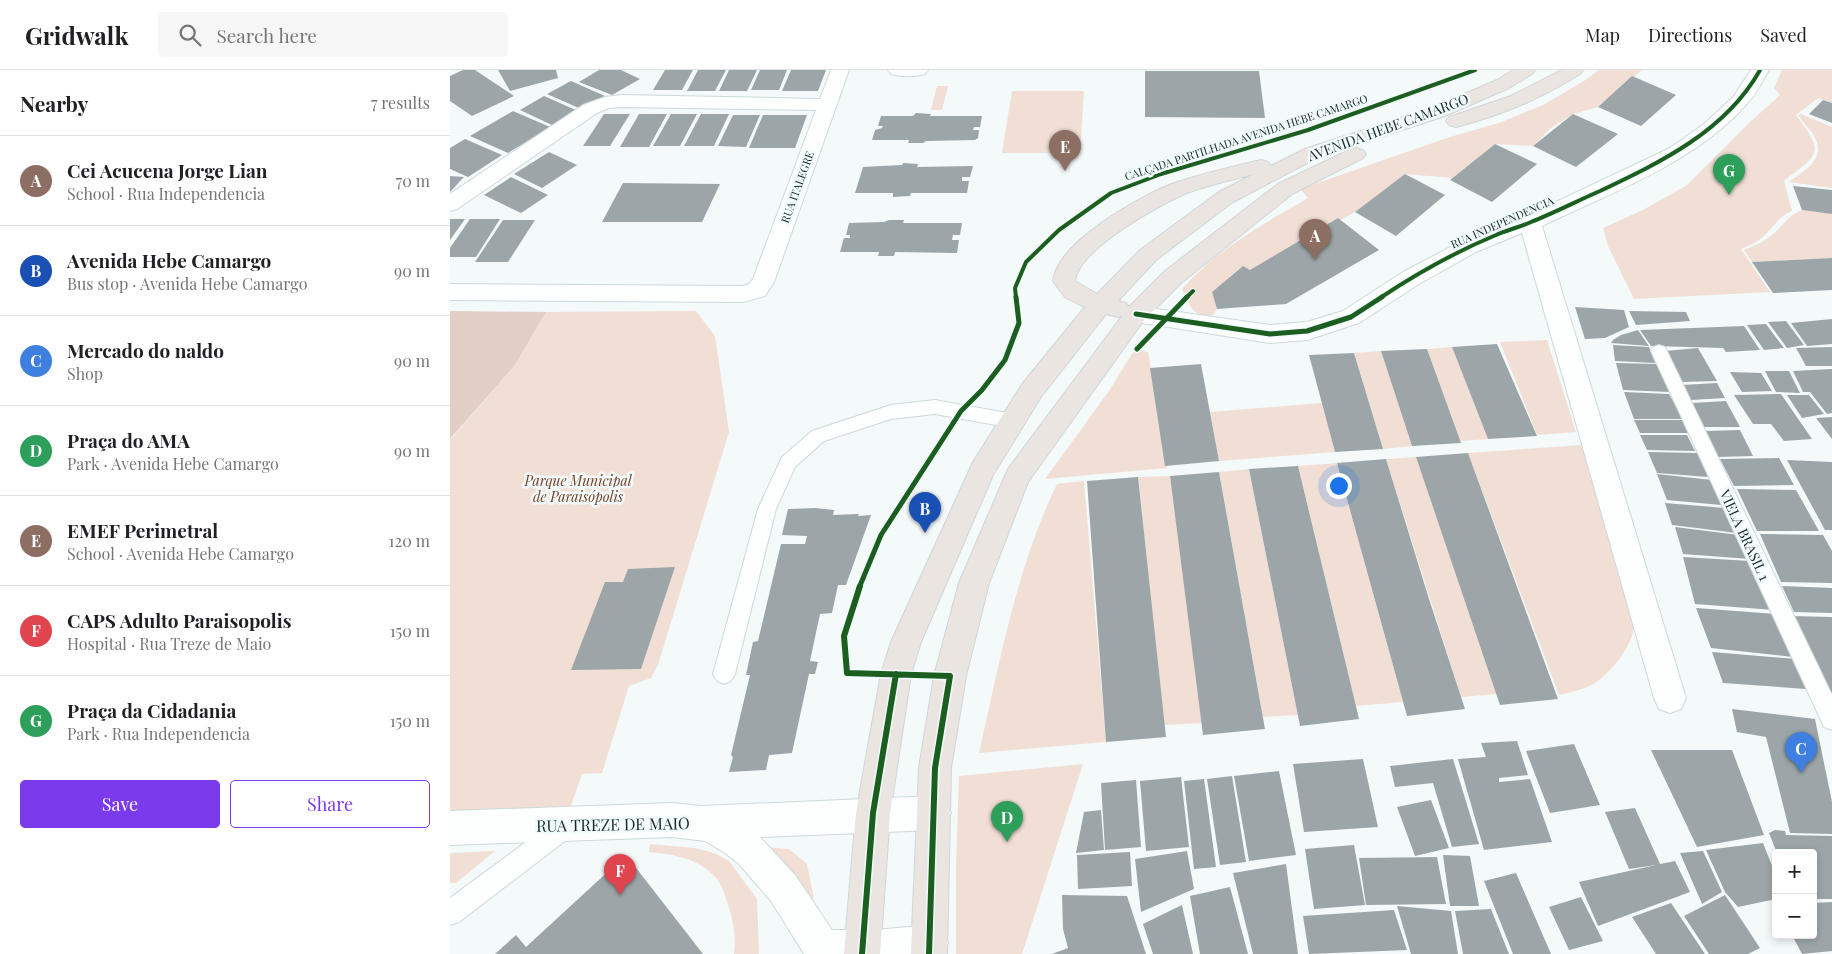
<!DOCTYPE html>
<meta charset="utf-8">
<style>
:root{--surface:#fff;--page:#f6f6f6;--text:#202124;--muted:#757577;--line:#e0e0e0;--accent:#7c3aed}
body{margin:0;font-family:"Playfair Display",serif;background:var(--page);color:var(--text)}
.controls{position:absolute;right:15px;bottom:15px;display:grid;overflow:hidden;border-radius:5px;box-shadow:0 2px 8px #0003}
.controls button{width:45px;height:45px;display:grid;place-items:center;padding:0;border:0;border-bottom:1px solid var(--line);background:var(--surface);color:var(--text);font:25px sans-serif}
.you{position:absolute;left:888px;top:415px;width:18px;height:18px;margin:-12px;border:4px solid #fff;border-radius:50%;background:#1a73e8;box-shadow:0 0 0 8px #1a73e833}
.badge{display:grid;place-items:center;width:32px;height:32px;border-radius:50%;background:var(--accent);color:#fff;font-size:16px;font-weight:700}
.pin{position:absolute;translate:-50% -41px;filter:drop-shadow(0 1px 2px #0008)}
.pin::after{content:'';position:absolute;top:26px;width:18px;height:15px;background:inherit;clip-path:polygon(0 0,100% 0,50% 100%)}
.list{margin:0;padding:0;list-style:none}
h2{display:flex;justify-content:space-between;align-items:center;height:65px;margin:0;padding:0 20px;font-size:21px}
h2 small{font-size:16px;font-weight:400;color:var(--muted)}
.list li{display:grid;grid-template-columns:32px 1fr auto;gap:15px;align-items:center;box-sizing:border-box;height:90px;padding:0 20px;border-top:1px solid var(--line)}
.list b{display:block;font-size:19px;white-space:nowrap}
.list p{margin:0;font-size:16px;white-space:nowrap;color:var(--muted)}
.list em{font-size:16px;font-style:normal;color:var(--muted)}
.actions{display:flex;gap:10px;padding:15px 20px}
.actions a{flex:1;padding:11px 0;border:1px solid var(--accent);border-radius:5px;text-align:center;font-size:18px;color:var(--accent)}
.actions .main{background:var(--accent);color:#fff}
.icon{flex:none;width:28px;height:28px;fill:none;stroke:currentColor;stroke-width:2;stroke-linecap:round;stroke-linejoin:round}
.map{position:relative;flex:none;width:1382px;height:884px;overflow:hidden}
header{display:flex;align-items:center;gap:30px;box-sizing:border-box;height:70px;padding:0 25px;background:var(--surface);border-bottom:1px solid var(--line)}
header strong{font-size:24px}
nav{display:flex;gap:28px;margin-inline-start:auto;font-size:18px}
.search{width:350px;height:45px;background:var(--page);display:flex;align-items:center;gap:12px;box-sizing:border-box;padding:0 18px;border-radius:5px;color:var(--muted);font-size:19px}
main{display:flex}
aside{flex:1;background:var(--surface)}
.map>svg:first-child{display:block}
</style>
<header>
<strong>Gridwalk</strong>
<div class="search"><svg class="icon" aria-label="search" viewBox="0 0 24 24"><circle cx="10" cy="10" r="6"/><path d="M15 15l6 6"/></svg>Search here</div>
<nav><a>Map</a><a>Directions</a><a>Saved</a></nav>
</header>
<main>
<aside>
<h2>Nearby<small>7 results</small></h2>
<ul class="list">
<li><span class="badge" style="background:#8d6e63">A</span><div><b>Cei Acucena Jorge Lian</b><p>School · Rua Independencia</p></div><em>70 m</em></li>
<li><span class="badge" style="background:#1a4fb4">B</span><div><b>Avenida Hebe Camargo</b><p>Bus stop · Avenida Hebe Camargo</p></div><em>90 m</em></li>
<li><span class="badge" style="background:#3f7fe0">C</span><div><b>Mercado do naldo</b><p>Shop</p></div><em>90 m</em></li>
<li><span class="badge" style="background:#2e9e5b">D</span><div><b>Praça do AMA</b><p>Park · Avenida Hebe Camargo</p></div><em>90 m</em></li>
<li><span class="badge" style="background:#8d6e63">E</span><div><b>EMEF Perimetral</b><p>School · Avenida Hebe Camargo</p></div><em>120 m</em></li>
<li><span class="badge" style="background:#e0444e">F</span><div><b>CAPS Adulto Paraisopolis</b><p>Hospital · Rua Treze de Maio</p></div><em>150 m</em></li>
<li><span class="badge" style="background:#2e9e5b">G</span><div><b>Praça da Cidadania</b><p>Park · Rua Independencia</p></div><em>150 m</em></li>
</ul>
<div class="actions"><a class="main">Save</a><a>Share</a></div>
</aside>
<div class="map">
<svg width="1382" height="884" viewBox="0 0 1382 884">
<rect width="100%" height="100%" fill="#f4f9fa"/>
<path fill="#f1dfd5" d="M1149,0H1192L1148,37L1123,44L1101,58L1083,76L1045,74L1002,108L955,104L905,142L800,200L793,196L762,222L767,239L763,245C744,250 738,233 732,219C767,179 813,154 858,128L850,119L1000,67L1049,53L1093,35L1134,11Z
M1332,0H1382V33L1368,28L1346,45C1375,84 1370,83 1334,111L1342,141C1328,146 1322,161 1309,170C1304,174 1297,176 1291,179L1320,222L1184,229L1158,176L1153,158L1193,140L1237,115L1299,53L1330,25L1324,18Z
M487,16H498L492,40H481Z
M562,21H634L630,83H552Z
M1351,44L1382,57V118L1339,112C1356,99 1378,89 1363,64C1358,58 1353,52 1348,45Z
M1352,140L1382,144V188L1302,192L1294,180C1304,176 1314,172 1322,165C1335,155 1335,147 1352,140Z
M246,241L265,266L279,362L208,595L201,608L179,616L152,703L132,704L118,744L0,745V370L65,295L96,242Z
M1097,270L1126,362L1087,365L1050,272Z
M1002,277L1038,369L1010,371L977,279Z
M689,280L698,282L717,398L595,409L659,321L683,282Z
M931,281L962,376L933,379L904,283Z
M872,333L885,382L769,391L760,342Z
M1132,375L1184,557C1182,577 1158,607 1140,616C1130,620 1120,622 1109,625L1018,383Z
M966,387L1047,624L1011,627L936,389Z
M887,393L953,632L906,636L848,396Z
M799,399L848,645L813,647L769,402Z
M720,406L752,653L714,655L688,407Z
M634,411L656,672L529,683C550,591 566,499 607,414Z
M633,694L572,884H506V795L509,706Z
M200,774L245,778L264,783L279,791L307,829L309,884H284C286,868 284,852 279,838C276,829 273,816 267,809C251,789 223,784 199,782Z
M313,777L339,779L357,794L364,829L352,828Z
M45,781L6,813H0V783Z"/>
<path fill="#e1cfc5" d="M0,241L96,242L65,295L0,369Z"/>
<path fill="#9ca6a8" d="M13,0H25L64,26L22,46L0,31V6Z
M48,0H106L108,8L60,21Z
M149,0H171L190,9L162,25L129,12Z
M215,0H243L232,20H203Z
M248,0H276L265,21H237Z
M279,0H307L297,21H269Z
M310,0H337L329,20H301Z
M341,0H376L368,21H332Z
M695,1H809L815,48L695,47Z
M1182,6L1226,25L1191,56L1148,37Z
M121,11L155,26L131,39L97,24Z
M94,26L128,41L104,56L70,40Z
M1373,30L1382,33V53L1359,44Z
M63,41L100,57L58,83L20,66Z
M466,43L481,44L480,46H532L530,57H524L523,60H529L528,68L525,70L476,71L473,73H458L459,70H422L425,60L432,58L433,56H428L431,46H463Z
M154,44H180L160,76H133Z
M189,44H217L199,77H170Z
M221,44H247L230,76H203Z
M251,44H279L264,76H234Z
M1123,44L1168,64L1126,97L1083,76Z
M283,45H310L296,77L268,76Z
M313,45H357L345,78H299Z
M15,69L52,85L18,107L0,99V78Z
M1045,74L1087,94L1042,132L1000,110Z
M99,82L127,95L92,118L64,104Z
M453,93L468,94L467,97L523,96L520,107H512V111H519L517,123H461L460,126L443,127V123H405L413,97L452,95Z
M955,104L995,125L946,166L905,142Z
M0,106L14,107L0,122Z
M61,107L98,125L71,143L34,125Z
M173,113L270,114L252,152H152Z
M1343,116L1382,120V144L1352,140Z
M888,148L929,180L836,234L767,239L762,222L793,196L800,200Z
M0,149H15L0,170Z
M20,149H50L26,187H0V178Z
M53,150H85L58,192H25Z
M439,150H454L453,153H512L510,165H503L502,170H509L507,183L445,182L444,186H428L429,182H390L394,168H400V165H396L399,153L434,152Z
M1382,188V220L1323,223L1302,192Z
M1125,237L1174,240L1179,257L1155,268L1135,269Z
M1179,241L1236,242L1240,251L1186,255Z
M1382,249V274L1357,276L1341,253Z
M1336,251L1354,275L1337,278L1318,252Z
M1316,254L1334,278L1314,280L1297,255Z
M1294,256L1310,280L1276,282L1273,278L1201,276L1190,260Z
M1188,260L1199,276L1161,273L1163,270L1171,265Z
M1047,274L1087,366L1038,369L1002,277Z
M1163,275L1199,277L1205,293L1165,291Z
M1382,277V296H1356L1346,278Z
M1248,278L1267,311L1231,312L1215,281Z
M977,279L1011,373L962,376L931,281Z
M904,283L933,379L885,382L859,285Z
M1166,293L1209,294L1220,322L1173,320Z
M751,294L769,391L715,396L700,298Z
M1382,299V343L1377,344L1360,322H1353L1343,301Z
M1315,301H1339L1350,323L1326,322Z
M1280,302L1311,303L1322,321L1292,322Z
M1267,313L1275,328L1241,330L1232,315Z
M1174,322L1219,324L1233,349H1184Z
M1331,324L1362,369L1334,371L1321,354H1303L1284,325Z
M1337,325H1359L1374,344L1352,348Z
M1276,331L1290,357H1254L1242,333Z
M1382,347V369L1366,348Z
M1184,350H1233L1238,363H1190Z
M1290,360L1303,386L1267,387L1254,361Z
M1190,365H1237L1245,381L1197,380Z
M1198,382L1247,383L1258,407L1207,403Z
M1018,383L1108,629L1050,635L966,387Z
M1329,388L1344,415L1284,416L1270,389Z
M936,389L979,529L1015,639L957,646L887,393Z
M1337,390L1382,392V460H1375Z
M848,396L906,636L909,649L850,656L799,399Z
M769,402L815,659L753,665L720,406Z
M1207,404L1262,410L1271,435L1217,430Z
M688,407L716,667L656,672L637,411Z
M1287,419L1346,420L1369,461H1307Z
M1215,433L1275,438L1287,463L1222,455Z
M365,438L384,440L383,445L409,444L408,446L421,445L396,515H388L382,543L370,544L360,591L368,592L365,604H359L342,683L319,685L316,700L279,702L283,687L281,685L300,605H296L303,572L308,571L331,474H355L357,466L332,465L338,439Z
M1225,457L1289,465L1300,489L1233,484Z
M1310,464L1373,465L1382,481V513L1331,512Z
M1233,487L1300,491L1324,540L1245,534Z
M225,497L191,599L121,600L155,512H173L178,499Z
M1332,516L1382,518V543L1344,542Z
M1246,538L1326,544L1343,587L1261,578Z
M1341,546L1382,547V632Z
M1262,582L1346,589L1356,619L1273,613Z
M1282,639L1365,649L1382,732V764L1340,763L1316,667L1287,662Z
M1067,671L1078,705L1049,708V712L1080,709L1102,772L1034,780L1008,689L1036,687L1031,673Z
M1124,674L1150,735L1100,743L1076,681Z
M1201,680H1282L1314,765L1247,777Z
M913,689L928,757L854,762L843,694Z
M1003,689L1029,774L1002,777L983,713L945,717L940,696Z
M829,701L846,785L799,791L784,706Z
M782,706L796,792L770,795L757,709Z
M731,707L739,777L696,781L690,711Z
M754,709L766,797L744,799L734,711Z
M686,710L691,777L655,780L651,713Z
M981,730L999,778L965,786L947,737Z
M1185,738L1210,794L1225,791L1240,822L1148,856L1129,812L1206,795L1179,799L1155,742Z
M651,740L654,780L626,783L634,742Z
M1325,760L1335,761L1336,765L1382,766V829H1363V783H1327L1319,763Z
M1313,773L1326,806V829L1288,837L1275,822L1256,780Z
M904,775L915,835L864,839L855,779Z
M737,781L744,819L691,842L685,789Z
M1253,781L1272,822L1252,834L1230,783Z
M680,782L682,816L628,819L627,785Z
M176,785L253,884H45L66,865L76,877Z
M993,785L1020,786L1029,836H1000Z
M987,787L996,834L916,835L909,788Z
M836,794L848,884H803L783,803Z
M1066,803L1101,884H1063L1034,811Z
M780,817L798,884H750L740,826Z
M612,825L677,826L696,884H602L618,878L613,859Z
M1275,825L1310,878L1298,884H1259L1234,846Z
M1131,827L1153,871L1119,880L1099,837Z
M1382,832V881L1352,884L1342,865H1363V833Z
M1221,833L1255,884H1206L1182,847Z
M732,835L743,884H703L693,854Z
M947,836L1001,841L1008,884H961Z
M1041,839L1059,884H1013L1005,841Z
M944,840L957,880L859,884L853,846Z"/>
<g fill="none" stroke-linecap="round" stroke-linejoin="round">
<defs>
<path id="lane" d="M1209,275L1215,277L1217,281L1382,625V660L1374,657L1201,281L1203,277Z
M485,330L563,344L569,346L572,351L569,356L563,358L485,344L441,349L374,371L345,397L326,439L285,604L281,611L274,614L267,611L263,604L308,439L332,387L362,361L441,335Z
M115,745L123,749L127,757L123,765L9,852L0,855V828L107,749Z"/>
<path id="street" d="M381,0H399L324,212L315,226L293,232L0,230V214L293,216L299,214L303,209L366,40L172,37L159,38L147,43L7,139L0,141V124L133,35L155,27L172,25L370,29Z
M438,0H478L475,4C465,7 451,7 441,4Z
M1301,0H1319C1312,12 1306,25 1296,35C1244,93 1161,123 1092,156L1236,628L1231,639L1220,643L1209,639L1204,628L1072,163L1026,182L969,214L909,253L857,270L820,273L686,252L678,250L674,244L678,238L686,236L820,255L857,252L893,241L953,202L1010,172L1039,159L1072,148L1220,78L1254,54L1283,27Z
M484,726L496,731L501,743L496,755L484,760L310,767L346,806L382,860H425L480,855L493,860L498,873L494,884H354L321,831L288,793L275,783L255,771L222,767L0,775V741L222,733L251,736Z"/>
<path id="primary" d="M1063,0H1085L1082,4L1059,18L995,46L869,87L783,132L706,190L668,231L676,233L679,237L715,201L828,114L899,80L906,78L913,80L916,84L913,88L842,124L731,213L694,250L578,412L539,513L516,606L501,698L497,884H461L469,698L484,606L509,513L558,399L672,246L668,247L656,244L591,327L543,405L471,572L461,604L440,743L430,884H394L406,743L431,604L441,572L523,392L573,313L635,237L615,227L603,211C607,173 688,127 722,114C750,104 781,97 811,90L818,92L821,96L855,79L981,38L1047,10ZM804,104L769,122L690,180L647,224L625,211C628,180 710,134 737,123C759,115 782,110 804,104Z
M1112,0H1133L1130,4C1092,28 1050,46 1006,57L999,55L996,51L999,47L1061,26Z"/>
</defs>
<use href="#lane" stroke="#cdd9da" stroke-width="2"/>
<use href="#street" stroke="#cdd9da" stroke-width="2"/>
<use href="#primary" stroke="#d1d5d7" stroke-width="2"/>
<use href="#lane" fill="#fdfefe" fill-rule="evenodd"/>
<use href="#street" fill="#fdfefe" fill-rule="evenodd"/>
<use href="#primary" fill="#eae5e1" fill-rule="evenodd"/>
<defs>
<path id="cycleway-far2" d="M566,228L565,218L576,192L609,160L661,123L711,104L858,60L1025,0
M736,228L743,221
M930,228C966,204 1005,182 1046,165C1057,160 1070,157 1081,152C1104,143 1127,131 1150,121C1211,92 1276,61 1310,0"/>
<path id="cycleway-far1" d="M686,244L820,264L857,261L901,247L932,227
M687,279L737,227
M409,518L431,465L511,341L532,320L555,290L569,253L566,227"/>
<path id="cycleway" d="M410,516L394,566L397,603L500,606L485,698L479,884
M412,884L423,743L446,604"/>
</defs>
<use href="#cycleway-far2" stroke="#f2fbfc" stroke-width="6"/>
<use href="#cycleway-far1" stroke="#f2fbfc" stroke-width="8"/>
<use href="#cycleway" stroke="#f2fbfc" stroke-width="9"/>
<use href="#cycleway-far2" stroke="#1b5e20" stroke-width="4"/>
<use href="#cycleway-far1" stroke="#1b5e20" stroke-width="5"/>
<use href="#cycleway" stroke="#1b5e20" stroke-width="6"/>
</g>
<g text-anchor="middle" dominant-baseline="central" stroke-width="5" stroke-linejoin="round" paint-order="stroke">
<g font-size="11" fill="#142628" stroke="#f2fbfc">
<text transform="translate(796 67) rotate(-18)">CALÇADA PARTILHADA AVENIDA HEBE CAMARGO</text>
<text transform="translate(347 117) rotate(-70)">RUA ITALEGRE</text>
<text transform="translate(1052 152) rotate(-24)">RUA INDEPENDENCIA</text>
</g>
<g font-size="14" fill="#142628" stroke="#f2fbfc">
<text transform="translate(938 57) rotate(-20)">AVENIDA HEBE CAMARGO</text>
<text transform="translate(1295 465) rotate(65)">VIELA BRASIL 1</text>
</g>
<g font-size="14" font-style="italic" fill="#754126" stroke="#f2fbfc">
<text x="128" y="410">Parque Municipal<tspan x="128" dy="16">de Paraisópolis</tspan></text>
</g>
<g font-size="16" fill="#142628" stroke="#f2fbfc">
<text transform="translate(163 754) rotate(-1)">RUA TREZE DE MAIO</text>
</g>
</g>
</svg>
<div class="controls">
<button>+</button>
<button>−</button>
</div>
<div class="you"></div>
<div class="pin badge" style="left:865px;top:190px;background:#8d6e63">A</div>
<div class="pin badge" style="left:475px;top:463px;background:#1a4fb4">B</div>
<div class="pin badge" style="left:1351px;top:703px;background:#3f7fe0">C</div>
<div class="pin badge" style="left:557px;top:772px;background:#2e9e5b">D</div>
<div class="pin badge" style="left:615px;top:101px;background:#8d6e63">E</div>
<div class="pin badge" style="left:170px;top:825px;background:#e0444e">F</div>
<div class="pin badge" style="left:1279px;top:125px;background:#2e9e5b">G</div>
</div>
</main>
